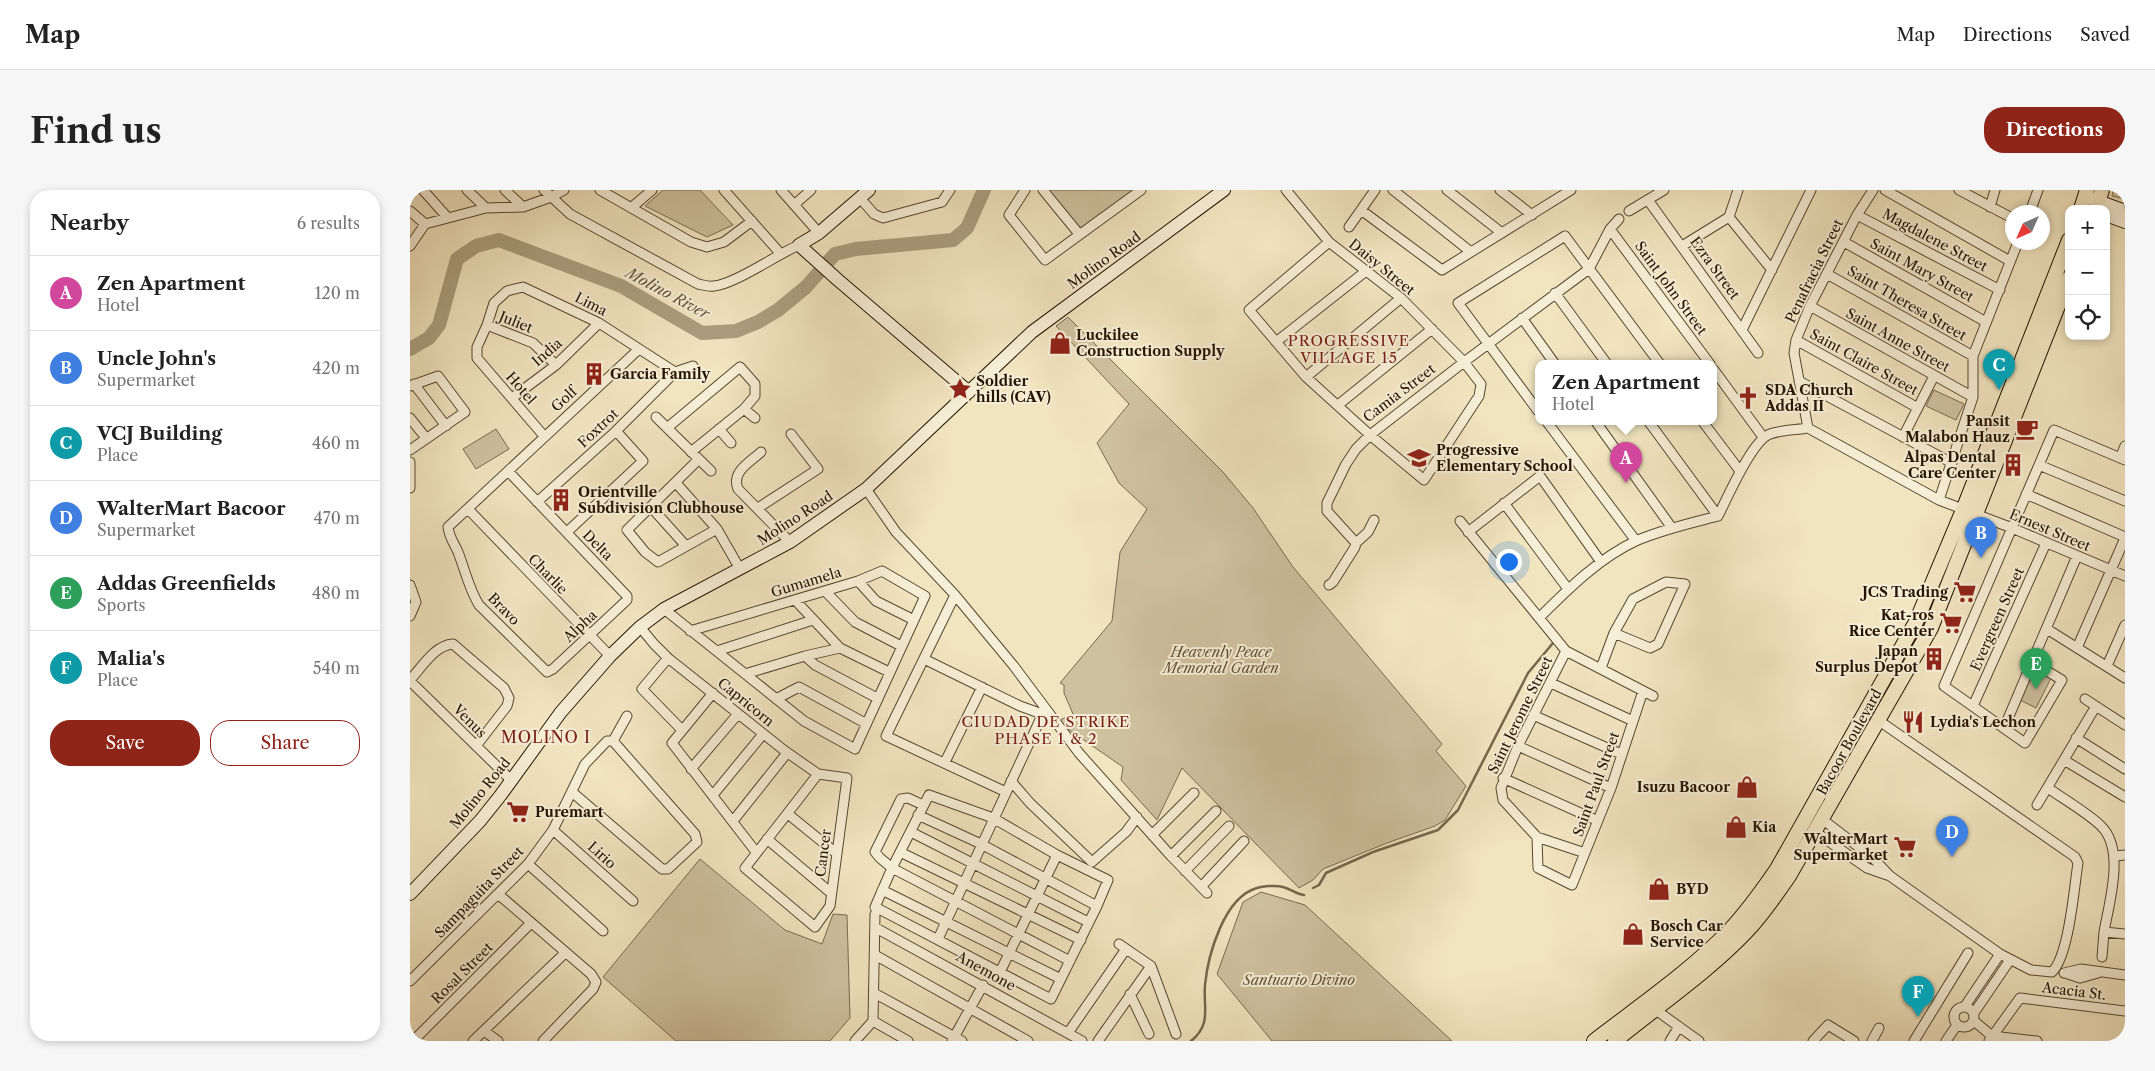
<!DOCTYPE html>
<meta charset="utf-8">
<style>
:root{--surface:#fff;--page:#f6f6f6;--text:#222;--muted:#767676;--line:#e0e0e0;--accent:#8f2418}
body{margin:0;font-family:"Libre Caslon Text",serif;background:var(--page);color:var(--text)}
.controls{position:absolute;right:15px;top:15px;display:grid;overflow:hidden;border-radius:10px;box-shadow:0 2px 8px #0003}
.controls button{width:45px;height:45px;display:grid;place-items:center;padding:0;border:0;border-bottom:1px solid var(--line);background:var(--surface);color:var(--text);font:25px sans-serif}
.compass{position:absolute;left:1595px;top:15px;width:45px;height:45px;border-radius:50%;background:var(--surface);box-shadow:0 2px 8px #0003;rotate:225deg}
.you{position:absolute;left:1098px;top:371px;width:18px;height:18px;margin:-12px;border:4px solid #fff;border-radius:50%;background:#1a73e8;box-shadow:0 0 0 8px #1a73e833}
.badge{display:grid;place-items:center;width:32px;height:32px;border-radius:50%;background:var(--accent);color:#fff;font-size:16px;font-weight:700}
.pin{position:absolute;translate:-50% -41px;filter:drop-shadow(0 1px 2px #0008)}
.pin::after{content:'';position:absolute;top:26px;width:18px;height:15px;background:inherit;clip-path:polygon(0 0,100% 0,50% 100%)}
.popup{position:absolute;left:1125px;top:170px;width:182px;height:65px;box-sizing:border-box;display:grid;place-content:center;border-radius:10px;background:var(--surface);filter:drop-shadow(0 1px 4px #0005);font-size:16px;white-space:nowrap;color:var(--muted)}
.popup b{font-size:19px;color:var(--text)}
.popup::after{content:'';position:absolute;left:50%;top:100%;margin-left:-10px;border:10px solid transparent;border-top-color:var(--surface)}
.list{margin:0;padding:0;list-style:none}
h2{display:flex;justify-content:space-between;align-items:center;height:65px;margin:0;padding:0 20px;font-size:21px}
h2 small{font-size:16px;font-weight:400;color:var(--muted)}
.list li{display:grid;grid-template-columns:32px 1fr auto;gap:15px;align-items:center;box-sizing:border-box;height:75px;padding:0 20px;border-top:1px solid var(--line)}
.list b{display:block;font-size:19px;white-space:nowrap}
.list p{margin:0;font-size:16px;white-space:nowrap;color:var(--muted)}
.list em{font-size:16px;font-style:normal;color:var(--muted)}
.actions{display:flex;gap:10px;padding:15px 20px}
.actions a{flex:1;padding:11px 0;border:1px solid var(--accent);border-radius:20px;text-align:center;font-size:18px;color:var(--accent)}
.actions .main{background:var(--accent);color:#fff}
.icon{flex:none;width:28px;height:28px;fill:none;stroke:currentColor;stroke-width:2;stroke-linecap:round;stroke-linejoin:round}
.map{position:relative;flex:none;width:1715px;height:851px;overflow:hidden;border-radius:20px}
header{display:flex;align-items:center;gap:30px;box-sizing:border-box;height:70px;padding:0 25px;background:var(--surface);border-bottom:1px solid var(--line)}
header strong{font-size:24px}
nav{display:flex;gap:28px;margin-inline-start:auto;font-size:18px}
.intro{display:flex;align-items:center;justify-content:space-between;box-sizing:border-box;height:120px;padding:0 30px}
h1{margin:0;font-size:35px}
.button{padding:12px 22px;border-radius:20px;background:var(--accent);color:#fff;font-size:18px;font-weight:700}
main{display:flex;gap:30px;padding:0 30px}
aside{flex:1;background:var(--surface);border-radius:20px;box-shadow:0 2px 8px #0003}
.map>svg:first-child{display:block}
</style>
<header>
<strong>Map</strong>
<nav><a>Map</a><a>Directions</a><a>Saved</a></nav>
</header>
<div class="intro"><h1>Find us</h1><a class="button">Directions</a></div>
<main>
<aside>
<h2>Nearby<small>6 results</small></h2>
<ul class="list">
<li><span class="badge" style="background:#d1479c">A</span><div><b>Zen Apartment</b><p>Hotel</p></div><em>120 m</em></li>
<li><span class="badge" style="background:#3f7fe0">B</span><div><b>Uncle John's</b><p>Supermarket</p></div><em>420 m</em></li>
<li><span class="badge" style="background:#0f9aa8">C</span><div><b>VCJ Building</b><p>Place</p></div><em>460 m</em></li>
<li><span class="badge" style="background:#3f7fe0">D</span><div><b>WalterMart Bacoor</b><p>Supermarket</p></div><em>470 m</em></li>
<li><span class="badge" style="background:#2e9e5b">E</span><div><b>Addas Greenfields</b><p>Sports</p></div><em>480 m</em></li>
<li><span class="badge" style="background:#0f9aa8">F</span><div><b>Malia's</b><p>Place</p></div><em>540 m</em></li>
</ul>
<div class="actions"><a class="main">Save</a><a>Share</a></div>
</aside>
<div class="map">
<svg width="1715" height="851" viewBox="0 0 1715 851">
<rect width="100%" height="100%" fill="#f1e5c0"/>
<filter id="stains"><feTurbulence type="fractalNoise" baseFrequency=".004" numOctaves="4"/><feColorMatrix values="0 0 0 0 .2 0 0 0 0 .09 0 0 0 0 .02 0 0 0 .5 -.17"/></filter>
<radialGradient id="worn" r=".72"><stop offset=".6" stop-color="#630" stop-opacity="0"/><stop offset="1" stop-color="#630" stop-opacity=".3"/></radialGradient>
<path fill="#cec19f" stroke="#796a50" d="M253,0H290L323,35L297,47L235,16Z
M637,0H723L669,41Z
M1703,0H1715V9L1702,6Z
M658,127L813,282L843,318L883,377L1032,554L1026,561L1056,596L1035,630L1025,636L977,653L913,679L903,690L889,698L772,578L747,630L711,590L713,577L652,535L650,530L663,524L654,503V495L650,493L702,431L710,362L737,319L709,293L687,253L719,214L646,136Z
M1524,200L1554,214L1546,230L1516,216Z
M86,239L99,259L66,279L53,259Z
M1625,480L1641,488L1626,518L1610,510Z
M290,669L375,740L412,754L423,724L437,725L440,828L420,851H266L193,787Z
M851,702L895,715L1042,851H862L807,784L833,712Z"/>
<path fill="#ab9e7f" stroke="#75674c" d="M1573,454L1580,457L1575,469L1572,470L1568,466Z"/>
<g fill="none" stroke-linecap="round" stroke-linejoin="round">
<path stroke="#75674c" stroke-width="2.5" d="M903,698L909,695L916,683L963,662L1028,640L1048,620L1118,483L1143,453
M781,851C802,834 793,818 795,795C798,765 814,707 847,698C853,696 867,695 873,697C881,699 886,704 894,705"/>
<path stroke="#ab9e7f" stroke-width="14" d="M0,159L19,148L29,135L47,69L66,56L89,50L211,96L292,143L326,141L348,132L368,120L396,97L425,64L446,59L543,50L557,38L574,0"/>
<defs>
<path id="street" d="M13,0L37,27
M57,0L76,18
M95,0L113,17
M134,0L160,24L288,94C293,95 299,97 304,96C325,94 366,65 389,55
M190,0L281,52L297,57L314,52L342,31
M314,0L370,63
M371,0L409,43
M615,0L599,25L635,70L731,0
M633,0L669,44
M876,0L919,52L991,108L1054,172L1071,194L1069,206L1014,290L960,245L896,187L839,120L919,52
M983,0L1061,62
M1037,0L1092,43
M1090,0L1122,25
M1475,0L1600,71
M1549,0L1602,28
M450,8L464,24L473,28L532,12L540,0
M1238,10L1348,163
M384,15L401,0
M1580,17L1585,0
M221,18L242,0
M951,20L1032,80L1161,0
M0,21L15,34
M1219,21L1254,0
M1620,22L1628,0
M1447,25L1590,100
M1319,27L1362,80
M939,37L965,0
M1200,39L1300,174
M1434,52L1576,132
M0,56L15,34L76,18L113,17L141,7L154,0
M1272,56L1319,27L1328,0
M1417,84L1563,166
M1145,103L1197,174
M1400,116L1563,207
M1112,128L1145,174
M77,135L123,153L146,175
M1332,140L1401,0
M1386,150L1508,218
M866,152L956,81
M1304,180L1353,247
M896,187L991,108
M1389,191L1542,273
M4,194L36,236
M0,196L28,186L55,222L0,260
M102,208L146,175L189,133
M928,215L1022,139
M334,219L345,228
M1128,221L1048,113L1155,46L1250,174
M246,227L301,281
M0,228L16,248
M1137,232L1226,351
M1186,232L1262,338
M1239,232L1308,326
M1293,232L1330,281
M257,238L330,177L345,194V206L334,219L281,262
M1398,238L1529,310L1602,338L1715,386
M1398,238L1384,163L1386,150L1400,116L1447,25L1463,0
M309,239L321,253
M134,246L67,168V157L77,135L84,113L97,101L113,97L189,133L265,182L283,176
M1493,247L1524,186
M351,262C339,273 321,282 328,299L380,352
M1710,268L1715,256
M289,269L217,340L235,362L248,372L307,339
M0,272V298
M1629,275L1715,311
M98,281L217,406V410L143,479L137,482L69,415C59,399 55,380 48,362C44,353 39,347 38,337L229,159
M266,293L307,339L330,379
M456,299L486,342L545,405L603,475L669,563L761,666L797,703
M1616,304L1715,347
M1529,310L1563,207V166L1608,52
M127,312L206,241L265,182
M1094,313L1158,399
M241,317L276,356
M348,318L408,279L381,244
M58,319L200,466
M1050,331L1156,461L1243,506
M157,342L233,271L206,241
M1058,342L1130,286L1191,372
M946,353L958,342L964,330
M448,391L466,411L504,430
M0,395L6,412L0,426
M919,395L923,392L945,357L946,353L917,321V313L936,274L946,259L960,245L1054,172L1179,79L1200,39L1209,29
M415,401L445,432L491,456
M545,405L476,546L596,602
M385,410L430,458L479,482
M254,419L394,531L445,559L515,406L472,381L448,391L280,441
M1129,428C1158,399 1190,367 1228,350C1254,339 1281,333 1308,326C1317,309 1342,250 1360,244C1371,240 1386,240 1398,238
M230,437L244,454L258,468L375,561L408,584L437,588L420,716L405,737L335,678L408,584
M1637,439L1715,488
M1667,458L1715,348
M307,461L403,430
M1156,461L1108,556L1091,598L1093,610L1127,647L1175,663
M395,466L405,475L467,508
M258,468L232,499L272,540
M514,469L610,516L632,524
M1622,472L1652,490L1615,553L1534,496L1644,240L1715,270
M1697,476L1715,435
M1191,478L1204,443L1223,409L1256,392L1275,394L1248,454L1240,458L1204,443
M335,484L395,466L430,458
M0,490C12,477 25,455 43,454L94,498L99,508L97,516L66,556
M0,491L102,591
M1141,493L1223,531
M303,503L262,553L346,662
M366,509L389,497L455,533
M1675,509L1715,535
M1563,516L1636,353
M1123,525L1211,564
M1594,538L1667,366
M1666,548L1715,579
M203,551L217,526
M1108,556L1201,598
M1654,570L1715,607
M535,572L572,497
M281,579L328,524
M1093,588L1186,630
M601,591L620,613L682,672L716,642L727,627
M1638,598C1652,608 1681,625 1692,637C1715,661 1699,713 1694,742
M303,605L353,544
M519,605L583,628L647,665L698,690L687,716L641,809L465,717L482,678Z
M513,615L498,608L491,609L465,662L470,668L482,678L660,771
M1627,615L1686,516
M378,624L426,663
M508,625L571,654L687,716
M1412,629L1463,668L1480,686L1590,764L1621,780L1642,782C1659,766 1664,698 1668,673L1665,667L1468,530
M323,631L377,563
M143,640L223,711
M1404,641L1457,678L1477,685
M501,642L678,732
M742,645L784,603
M1127,647L1128,678L1162,695L1201,598L1233,501
M357,649L421,703
M490,662L671,750
M761,666L806,621
M1705,666L1715,665
M118,674L193,741
M775,681L819,636
M791,697L834,651
M472,700L651,789
M88,704L181,784L186,792L183,799L133,851
M466,738L672,851
M528,749L635,519
M709,754L741,776L766,844
M465,765L618,851
M1692,767L1694,742L1715,744
M590,782L647,665
M1654,783L1671,779L1715,785
M1655,783L1670,788L1688,783
M0,791L118,674L143,640L175,574L197,551H203L285,644L287,652L258,679H252L162,602
M464,803L552,851
M720,804L739,844
M1555,816L1590,764
M1544 827a10 10 0 1 1 20 0a10 10 0 1 1-20 0Z
M1243,818L1289,851
M1564,823L1600,770
M463,831L498,851
M1564,831L1582,846L1627,851
M74,841L88,851
M658,843L716,759
M3,851L120,734
M63,851L155,763
M445,851L463,831L465,724
M542,851L573,795
M688,851L741,776
M1260,851L1268,838
M1403,851L1418,835L1444,851
M1462,851L1469,838
M1504,851L1558,763
M1536,851L1547,835
M1579,851L1610,808L1715,821"/>
<path id="secondary" d="M459,0L409,43L389,55L428,90L559,202
M1680,8L1715,21
M1696,25L1715,32
M0,704L70,631L90,606L151,522L200,466L230,437L254,419L380,352L456,299L622,142L814,0"/>
<path id="primary" d="M1671,19L1677,0
M1686,19L1692,0
M1184,851C1228,817 1279,782 1318,742C1336,723 1352,701 1367,679L1506,432L1553,320L1659,50
M1205,851C1249,815 1298,782 1337,741C1353,724 1366,705 1379,686L1521,438L1659,88"/>
</defs>
<use href="#street" stroke="#574830" stroke-width="11"/>
<use href="#secondary" stroke="#241400" stroke-width="14"/>
<use href="#primary" stroke="#241400" stroke-width="16"/>
<use href="#street" stroke="#f6eed6" stroke-width="9"/>
<use href="#secondary" stroke="#f6eed6" stroke-width="12"/>
<use href="#primary" stroke="#f1e5c0" stroke-width="14"/>
</g>
<defs>
<symbol id="shop-bare" viewBox="-9 -9 18 18"><path d="M-5-2.5h2.3a2.7 3.5 0 0 1 5.4 0H5L5.5 6h-11ZM-1.5-2.5h3a1.5 2.3 0 0 0-3 0Z" fill="#8f2418" stroke="#f6eed6" stroke-width="2.5" paint-order="stroke"/></symbol>
<symbol id="building-bare" viewBox="-9 -9 18 18"><path d="M-4-6H4V6H1V3H-1V6H-4ZM-2.5-4.3h1.7v1.8h-1.7ZM.8-4.3h1.7v1.8H.8ZM-2.5-1h1.7V.8h-1.7ZM.8-1h1.7V.8H.8Z" fill="#8f2418" stroke="#f6eed6" stroke-width="2.5" paint-order="stroke"/></symbol>
<symbol id="sight-bare" viewBox="-9 -9 18 18"><path d="M0-6L1.8-2.2L6-1.7L2.9 1.2L3.7 5.4L0 3.3L-3.7 5.4L-2.9 1.2L-6-1.7L-1.8-2.2Z" fill="#8f2418" stroke="#f6eed6" stroke-width="2.5" paint-order="stroke"/></symbol>
<symbol id="church-bare" viewBox="-9 -9 18 18"><path d="M-1.2-6h2.4v3.5h3.3v2.4h-3.3V6h-2.4V-.1h-3.3v-2.4h3.3Z" fill="#8f2418" stroke="#f6eed6" stroke-width="2.5" paint-order="stroke"/></symbol>
<symbol id="cafe-bare" viewBox="-9 -9 18 18"><path d="M-5.5-4.5H6V0H3Q3 3.5 0 3.5H-2.5Q-5.5 3.5-5.5 0ZM3-3.2v2h1.7v-2ZM-6 4.5H4V6H-6Z" fill="#8f2418" stroke="#f6eed6" stroke-width="2.5" paint-order="stroke"/></symbol>
<symbol id="school-bare" viewBox="-9 -9 18 18"><path d="M0-5L7-2L0 1L-7-2ZM-4 1L0 2.5L4 1V4Q0 6-4 4Z" fill="#8f2418" stroke="#f6eed6" stroke-width="2.5" paint-order="stroke"/></symbol>
<symbol id="supermarket-bare" viewBox="-9 -9 18 18"><path d="M-6-5.5h2.5l.6 2H6L4.5 2H-2.5L-4.4-4H-6ZM-1.5 3.2a1.3 1.3 0 1 0 .1 0ZM3 3.2a1.3 1.3 0 1 0 .1 0Z" fill="#8f2418" stroke="#f6eed6" stroke-width="2.5" paint-order="stroke"/></symbol>
<symbol id="restaurant-bare" viewBox="-9 -9 18 18"><path d="M-5-6h1v4h1v-4h1v4h1v-4h1v5L-1.5 .5V6h-2V.5L-5-1ZM5-6V6H3V1.5H1.5Q1.5-4 5-6Z" fill="#8f2418" stroke="#f6eed6" stroke-width="2.5" paint-order="stroke"/></symbol>
</defs>
<g fill-rule="evenodd">
<use href="#shop-bare" x="634" y="137" width="32" height="32"/>
<use href="#building-bare" x="168" y="168" width="32" height="32"/>
<use href="#sight-bare" x="534" y="183" width="32" height="32"/>
<use href="#church-bare" x="1322" y="192" width="32" height="32"/>
<use href="#cafe-bare" x="1601" y="223" width="32" height="32"/>
<use href="#school-bare" x="993" y="252" width="32" height="32"/>
<use href="#building-bare" x="1587" y="259" width="32" height="32"/>
<use href="#building-bare" x="135" y="294" width="32" height="32"/>
<use href="#supermarket-bare" x="1539" y="386" width="32" height="32"/>
<use href="#supermarket-bare" x="1525" y="417" width="32" height="32"/>
<use href="#building-bare" x="1508" y="453" width="32" height="32"/>
<use href="#restaurant-bare" x="1487" y="516" width="32" height="32"/>
<use href="#shop-bare" x="1321" y="581" width="32" height="32"/>
<use href="#supermarket-bare" x="92" y="606" width="32" height="32"/>
<use href="#shop-bare" x="1310" y="621" width="32" height="32"/>
<use href="#supermarket-bare" x="1479" y="641" width="32" height="32"/>
<use href="#shop-bare" x="1233" y="683" width="32" height="32"/>
<use href="#shop-bare" x="1207" y="728" width="32" height="32"/>
</g>
<g text-anchor="middle" dominant-baseline="central" stroke-width="4" stroke-linejoin="round" paint-order="stroke">
<g font-size="14" fill="#241400" stroke="#f6eed6">
<text transform="translate(1525 50) rotate(28)">Magdalene Street</text>
<text transform="translate(694 70) rotate(-36)">Molino Road</text>
<text transform="translate(972 77) rotate(39)">Daisy Street</text>
<text transform="translate(1305 78) rotate(54)">Ezra Street</text>
<text transform="translate(1512 80) rotate(29)">Saint Mary Street</text>
<text transform="translate(1404 81) rotate(-64)">Penafracia Street</text>
<text transform="translate(1261 98) rotate(54)">Saint John Street</text>
<text transform="translate(1497 113) rotate(30)">Saint Theresa Street</text>
<text transform="translate(181 114) rotate(27)">Lima</text>
<text transform="translate(106 132) rotate(22)">Juliet</text>
<text transform="translate(1488 150) rotate(29)">Saint Anne Street</text>
<text transform="translate(137 162) rotate(-41)">India</text>
<text transform="translate(1454 172) rotate(29)">Saint Claire Street</text>
<text transform="translate(111 198) rotate(49)">Hotel</text>
<text transform="translate(989 203) rotate(-37)">Camia Street</text>
<text transform="translate(154 209) rotate(-43)">Golf</text>
<text transform="translate(188 238) rotate(-43)">Foxtrot</text>
<text transform="translate(385 328) rotate(-33)">Molino Road</text>
<text transform="translate(1640 340) rotate(23)">Ernest Street</text>
<text transform="translate(188 355) rotate(45)">Delta</text>
<text transform="translate(138 384) rotate(46)">Charlie</text>
<text transform="translate(396 392) rotate(-17)">Gumamela</text>
<text transform="translate(94 419) rotate(46)">Bravo</text>
<text transform="translate(1587 429) rotate(-66)">Evergreen Street</text>
<text transform="translate(170 436) rotate(-43)">Alpha</text>
<text transform="translate(336 512) rotate(39)">Capricorn</text>
<text transform="translate(1110 525) rotate(-64)">Saint Jerome Street</text>
<text transform="translate(60 531) rotate(45)">Venus</text>
<text transform="translate(1439 552) rotate(-61)">Bacoor Boulevard</text>
<text transform="translate(1186 594) rotate(-70)">Saint Paul Street</text>
<text transform="translate(70 603) rotate(-51)">Molino Road</text>
<text transform="translate(413 663) rotate(-83)">Cancer</text>
<text transform="translate(192 665) rotate(42)">Lirio</text>
<text transform="translate(69 702) rotate(-46)">Sampaguita Street</text>
<text transform="translate(576 781) rotate(29)">Anemone</text>
<text transform="translate(52 783) rotate(-45)">Rosal Street</text>
<text transform="translate(1664 801) rotate(7)">Acacia St.</text>
</g>
<g font-size="14" font-weight="bold" fill="#241400" stroke="#f6eed6" text-anchor="start">
<text x="666" y="145">Luckilee<tspan x="666" dy="16">Construction Supply</tspan></text>
<text x="200" y="184">Garcia Family</text>
<text x="566" y="191">Soldier<tspan x="566" dy="16">hills (CAV)</tspan></text>
<text x="1355" y="200">SDA Church<tspan x="1355" dy="16">Addas II</tspan></text>
<text x="1600" y="231" text-anchor="end">Pansit<tspan x="1600" dy="16">Malabon Hauz</tspan></text>
<text x="1026" y="260">Progressive<tspan x="1026" dy="16">Elementary School</tspan></text>
<text x="1586" y="267" text-anchor="end">Alpas Dental<tspan x="1586" dy="16">Care Center</tspan></text>
<text x="168" y="302">Orientville<tspan x="168" dy="16">Subdivision Clubhouse</tspan></text>
<text x="1538" y="402" text-anchor="end">JCS Trading</text>
<text x="1524" y="425" text-anchor="end">Kat-ros<tspan x="1524" dy="16">Rice Center</tspan></text>
<text x="1508" y="461" text-anchor="end">Japan<tspan x="1508" dy="16">Surplus Depot</tspan></text>
<text x="1520" y="532">Lydia's Lechon</text>
<text x="1320" y="597" text-anchor="end">Isuzu Bacoor</text>
<text x="125" y="622">Puremart</text>
<text x="1342" y="637">Kia</text>
<text x="1478" y="649" text-anchor="end">WalterMart<tspan x="1478" dy="16">Supermarket</tspan></text>
<text x="1266" y="699">BYD</text>
<text x="1240" y="736">Bosch Car<tspan x="1240" dy="16">Service</tspan></text>
</g>
<g font-size="14" font-style="italic" fill="#605138" stroke="#f6eed6">
<text x="811" y="462">Heavenly Peace<tspan x="811" dy="16">Memorial Garden</tspan></text>
<text x="889" y="790">Santuario Divino</text>
</g>
<g font-size="15" font-style="italic" fill="#615239" stroke="#f6eed6">
<text transform="translate(258 103) rotate(28)">Molino River</text>
</g>
<g font-size="15" letter-spacing="1" fill="#7a1f14" stroke="#f6eed6">
<text x="939" y="150">PROGRESSIVE<tspan x="939" dy="17">VILLAGE 15</tspan></text>
<text x="636" y="531">CIUDAD DE STRIKE<tspan x="636" dy="17">PHASE 1 &amp; 2</tspan></text>
</g>
<g font-size="16" letter-spacing="1" fill="#7a1f14" stroke="#f6eed6">
<text x="136" y="547">MOLINO I</text>
</g>
</g>
<rect width="100%" height="100%" filter="url(#stains)"/>
<rect width="100%" height="100%" fill="url(#worn)"/>
</svg>
<div class="controls">
<button>+</button>
<button>−</button>
<button><svg class="icon" aria-label="locate" viewBox="0 0 24 24"><circle cx="12" cy="12" r="6"/><path d="M12 2v4M12 18v4M2 12h4M18 12h4"/></svg></button>
</div>
<svg class="compass" viewBox="-18 -18 36 36"><path d="M0-13l5 13h-10z" fill="#e53935"/><path d="M0 13l5-13h-10z" fill="#767676"/></svg>
<div class="you"></div>
<div class="pin badge" style="left:1216px;top:293px;background:#d1479c">A</div>
<div class="popup"><b>Zen Apartment</b>Hotel</div>
<div class="pin badge" style="left:1571px;top:368px;background:#3f7fe0">B</div>
<div class="pin badge" style="left:1589px;top:200px;background:#0f9aa8">C</div>
<div class="pin badge" style="left:1542px;top:667px;background:#3f7fe0">D</div>
<div class="pin badge" style="left:1626px;top:499px;background:#2e9e5b">E</div>
<div class="pin badge" style="left:1508px;top:827px;background:#0f9aa8">F</div>
</div>
</main>
